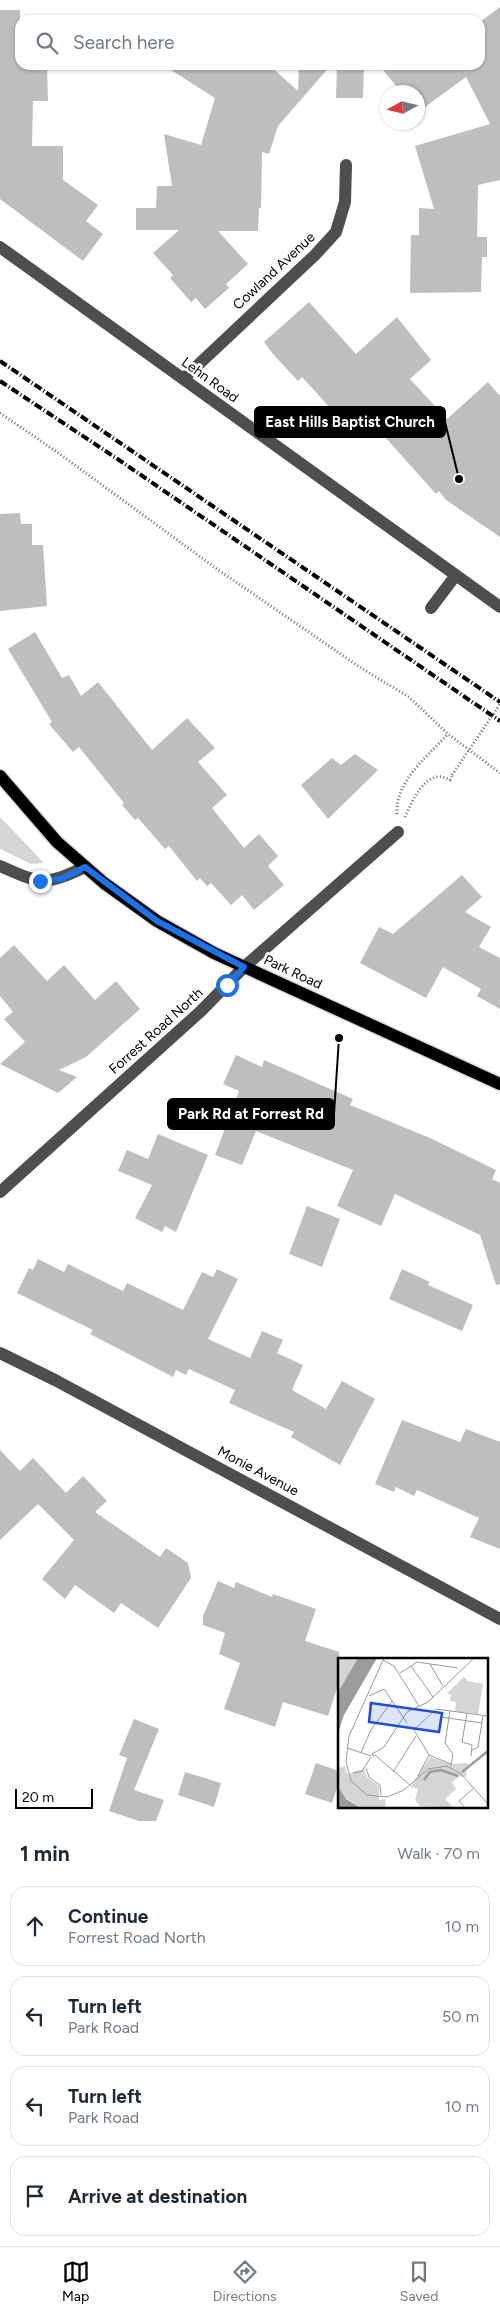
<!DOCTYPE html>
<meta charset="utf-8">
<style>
:root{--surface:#fff;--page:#f2f2f3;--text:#1f2937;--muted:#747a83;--line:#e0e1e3;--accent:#000}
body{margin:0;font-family:Figtree,sans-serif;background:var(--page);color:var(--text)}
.compass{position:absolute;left:380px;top:85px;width:45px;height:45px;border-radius:50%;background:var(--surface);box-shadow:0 1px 4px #0004;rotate:262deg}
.scale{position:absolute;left:15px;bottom:12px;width:78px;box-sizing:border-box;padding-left:5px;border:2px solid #000;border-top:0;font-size:14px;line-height:18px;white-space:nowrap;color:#000;-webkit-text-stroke:4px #fff;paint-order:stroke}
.stop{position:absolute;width:15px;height:15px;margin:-11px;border:4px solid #1a73e8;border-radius:50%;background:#fff}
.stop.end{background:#1a73e8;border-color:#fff;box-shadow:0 1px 5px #0008}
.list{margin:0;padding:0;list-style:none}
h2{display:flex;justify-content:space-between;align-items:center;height:65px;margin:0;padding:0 20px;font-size:21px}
h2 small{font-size:16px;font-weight:400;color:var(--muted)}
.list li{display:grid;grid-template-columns:32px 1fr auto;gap:15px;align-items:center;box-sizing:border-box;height:80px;margin:0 10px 10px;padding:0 10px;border:1px solid var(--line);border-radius:15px}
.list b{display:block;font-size:19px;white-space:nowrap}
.list p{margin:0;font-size:16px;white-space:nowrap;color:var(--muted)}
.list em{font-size:16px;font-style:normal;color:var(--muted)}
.icon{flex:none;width:28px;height:28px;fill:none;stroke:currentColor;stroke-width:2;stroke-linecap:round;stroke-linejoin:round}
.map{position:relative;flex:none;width:500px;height:1821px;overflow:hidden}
.search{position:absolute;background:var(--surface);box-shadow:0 1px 4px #0004;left:15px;right:15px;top:15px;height:55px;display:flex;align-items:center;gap:12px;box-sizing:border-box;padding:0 18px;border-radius:15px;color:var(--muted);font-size:19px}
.sheet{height:425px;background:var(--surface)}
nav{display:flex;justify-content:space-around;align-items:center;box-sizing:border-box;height:70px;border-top:1px solid var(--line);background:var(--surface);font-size:14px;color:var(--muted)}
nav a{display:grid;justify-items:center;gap:2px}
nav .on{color:var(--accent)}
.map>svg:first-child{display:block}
</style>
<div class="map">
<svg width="500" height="1821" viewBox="0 0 500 1821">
<rect width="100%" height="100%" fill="#fff"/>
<path fill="#d5d5d5" d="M0,817L44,863L31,864L0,849Z"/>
<path fill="#bebebe" d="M500,7V180L478,185L477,237H487V257H482L481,292L410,293L411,235H419V208L434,209L415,146L490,124L466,77L418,112V92H401L379,65H480V22Z
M0,10H20V65H47L48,101H33L32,146H63V180L98,205L86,221L103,234L83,261L0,199Z
M163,65H269L298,91L299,65H331L278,126L269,154L262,152L261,208H259L258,231H218L248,264L226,284L229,288L205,309L196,298L191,302L170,278L173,275L153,253L179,230H136V208H156L157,186H172L164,134L201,145L215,98Z
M337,65H364L363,98H336Z
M309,302L356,354L397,317L431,360L410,379L447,419L488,382L500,396V537L446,500L439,491L436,494L367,417L353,429L345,420L343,422L302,377L298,381L273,354L264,342Z
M20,513L21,524H32V545H43L47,606L0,611V514Z
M35,632L62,678L69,675L81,696L98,682L152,750L187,718L215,748L198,762L227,795L212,808L244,848L259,834L278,856L268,866L284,885L254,910L242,895L231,905L211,883L207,886L200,878L197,881L169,846L165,849L138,818L135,820L122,805L124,803L79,747L73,752L49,724L52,722L8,649Z
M355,754L378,770L328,819L301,785L332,758L341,765Z
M462,875L482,897L465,912L491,927L479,947L500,958V1009L477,996L481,989L443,967L426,998L360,963L379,927L393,934Z
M14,945L47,981L64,965L95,1000L116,981L140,1009L86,1057L59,1070L77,1077L58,1093L0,1064L25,1042L4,1019L13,1012L0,996V958Z
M236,1055L262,1067L264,1060L353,1099L350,1105L430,1138L496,1170L492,1179L500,1183V1284L496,1285L480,1235L395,1194L381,1226L337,1206L353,1170L256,1131L242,1165L215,1155L239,1091L223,1084Z
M158,1134L208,1155L176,1232L165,1226L162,1232L135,1218L152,1185L118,1171L127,1150L148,1159Z
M307,1206L340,1219L322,1267L289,1254Z
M38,1259L64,1272L68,1264L123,1291L127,1283L183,1310L202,1272L213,1277L217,1269L238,1279L208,1339L250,1358L262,1331L283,1340L277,1353L303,1365L292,1390L326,1409L342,1381L375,1399L340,1465L291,1437L294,1432L229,1403L235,1390L189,1369L186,1375L176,1370L173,1377L90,1334L93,1330L17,1293L29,1268L33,1270Z
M402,1269L430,1282L428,1285L473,1305L462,1331L389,1299Z
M402,1420L460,1442L466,1429L500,1442V1549L470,1537L479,1518L417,1490L414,1496L396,1487L394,1492L375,1484Z
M0,1450L20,1471L33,1458L66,1493L83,1476L107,1501L95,1512L160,1557L166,1548L188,1563L191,1578L158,1628L121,1603L114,1613L75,1585L65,1599L42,1579L74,1540L38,1504L0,1540Z
M218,1581L234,1588L236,1582L272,1597L273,1594L316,1609L305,1641L339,1652V1682L328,1716L283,1702L275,1727L224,1709L240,1663L219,1654L225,1633L203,1625V1616Z
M134,1719L159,1729L134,1790L164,1800L156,1821H139L109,1811L127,1758L119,1755Z
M316,1763L339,1771V1782L332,1803L305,1794Z
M185,1772L221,1783L214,1807L178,1795Z"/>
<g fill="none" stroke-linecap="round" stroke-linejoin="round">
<defs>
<path id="major" d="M0,776L57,842L104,883L157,921L214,953L500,1084"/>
</defs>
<use href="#major" stroke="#dbdbdb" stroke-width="15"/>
<path stroke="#707070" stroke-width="3" stroke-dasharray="1 2.5" stroke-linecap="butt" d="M0,413L57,452L217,569L361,668L409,697L448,734L500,773
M397,814C395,781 428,756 448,734
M405,817C412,801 427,766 450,780L452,775"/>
<path stroke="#4e4e4e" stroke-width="12" d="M0,247L500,607
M183,379L315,255L336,232L345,202L346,165
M431,608L456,575
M0,866C40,884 45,886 85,867
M0,1192L201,1011L244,967L398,832
M0,1353L55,1380L500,1619"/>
<use href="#major" stroke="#000" stroke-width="12"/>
<path stroke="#000" stroke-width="4" stroke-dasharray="8 2.5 1 2.5" stroke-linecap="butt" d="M0,361L500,702
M0,381L119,460L500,721"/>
<path stroke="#707070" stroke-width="3" stroke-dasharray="1 2.5" stroke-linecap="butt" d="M452,775L500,704"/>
</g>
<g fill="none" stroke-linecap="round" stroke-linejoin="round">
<path stroke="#1a73e8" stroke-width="6" d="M40,881L61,879L85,867L157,921L244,967L227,985"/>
</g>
<g text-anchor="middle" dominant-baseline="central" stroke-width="5" stroke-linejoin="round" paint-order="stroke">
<g font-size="14" fill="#000" stroke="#fff">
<text transform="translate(274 271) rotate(-43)">Cowland Avenue</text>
<text transform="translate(210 380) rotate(36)">Lehn Road</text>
<text transform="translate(293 972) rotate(25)">Park Road</text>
<text transform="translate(156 1031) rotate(-42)">Forrest Road North</text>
<text transform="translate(258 1471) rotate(28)">Monie Avenue</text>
</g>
</g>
<g transform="translate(338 1658)">
<rect width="150" height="150" fill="#fff"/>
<path d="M0,0H20L0,34ZM126,19L130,23L145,26L140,56L117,53L118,44L112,43L113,37L109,35ZM92,99L113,106L130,105L128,119L122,118L114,124L118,131L107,141L116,150L82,148L77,142L80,131L72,129ZM7,108L9,116L26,111L29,119L41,128V142L47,141L48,150H23L5,138L0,128V110Z" fill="#d5d5d5"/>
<path d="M20,0H39L6,57L0,75V34ZM0,128L8,141L23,150H0Z" fill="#9c9c9c"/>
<path fill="none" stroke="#9c9c9c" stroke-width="2.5" d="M124,114L150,93M86,122L92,114L103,112L120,118"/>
<path fill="none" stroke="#999" stroke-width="1" d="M46,0L11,78L8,104L13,123L29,137L49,139L66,132L90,111L109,108L123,116L150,146M45,2L56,8L81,48M92,6L105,28M73,8L95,39M62,15L79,4L120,10M31,38L46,31L69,65M112,53L107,85L115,96L113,108M129,55L124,84L134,87L133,98M103,59L144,65M9,90L33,98M134,92L140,89L145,58M23,94L33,72L54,43M34,96L36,99L34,96L46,89L69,54L90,44L136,0M37,97L72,127M113,106L91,97L76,72L98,51L150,58M28,110L31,119L42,127L43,137M55,114L78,78M15,115L24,113L33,99M80,118L91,97M127,150L121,143L136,130"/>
<path fill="#1d4ed8" fill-opacity="0.15" stroke="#1d4ed8" stroke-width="2.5" d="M33,45L104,55L101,74L31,64Z"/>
<rect width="150" height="150" fill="none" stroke="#000" stroke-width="2.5"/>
</g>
<path fill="none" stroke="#000" stroke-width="2" d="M459 479L445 422M339 1038L334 1114"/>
<g fill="#000" stroke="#fff" stroke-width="2">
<circle cx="459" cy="479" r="5"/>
<circle cx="339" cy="1038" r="5"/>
</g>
<g fill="#000" stroke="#000" stroke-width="2">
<rect x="255" y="407" width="190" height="30" rx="5"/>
<rect x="168" y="1099" width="166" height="30" rx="5"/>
</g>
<g font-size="15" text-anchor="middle" font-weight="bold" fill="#fff">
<text x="350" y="427">East Hills Baptist Church</text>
<text x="251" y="1119">Park Rd at Forrest Rd</text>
</g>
</svg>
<svg class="compass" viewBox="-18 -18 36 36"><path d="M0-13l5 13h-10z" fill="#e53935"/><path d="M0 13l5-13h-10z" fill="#747a83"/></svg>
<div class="scale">20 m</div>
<div class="stop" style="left:227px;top:985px"></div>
<div class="stop end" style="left:40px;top:881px"></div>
<div class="search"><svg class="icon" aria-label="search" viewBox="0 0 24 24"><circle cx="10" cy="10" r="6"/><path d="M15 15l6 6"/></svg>Search here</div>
</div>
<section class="sheet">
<h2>1 min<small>Walk · 70 m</small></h2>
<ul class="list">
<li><svg class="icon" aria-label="ahead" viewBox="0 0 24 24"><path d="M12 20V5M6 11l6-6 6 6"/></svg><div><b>Continue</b><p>Forrest Road North</p></div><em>10 m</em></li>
<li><svg class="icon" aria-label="left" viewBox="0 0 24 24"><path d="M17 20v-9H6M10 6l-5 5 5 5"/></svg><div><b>Turn left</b><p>Park Road</p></div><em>50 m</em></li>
<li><svg class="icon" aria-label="left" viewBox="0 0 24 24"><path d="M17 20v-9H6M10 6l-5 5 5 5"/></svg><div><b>Turn left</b><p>Park Road</p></div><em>10 m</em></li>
<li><svg class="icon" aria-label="arrive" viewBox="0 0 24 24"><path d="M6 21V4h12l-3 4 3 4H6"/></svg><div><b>Arrive at destination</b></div></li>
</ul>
</section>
<nav>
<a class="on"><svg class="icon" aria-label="map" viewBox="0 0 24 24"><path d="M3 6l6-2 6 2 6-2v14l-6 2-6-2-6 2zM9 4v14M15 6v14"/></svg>Map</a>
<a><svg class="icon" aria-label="directions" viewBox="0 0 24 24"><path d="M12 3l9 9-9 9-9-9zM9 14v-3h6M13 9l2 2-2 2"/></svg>Directions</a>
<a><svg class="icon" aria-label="saved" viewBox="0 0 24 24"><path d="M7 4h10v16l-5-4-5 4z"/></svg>Saved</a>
</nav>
